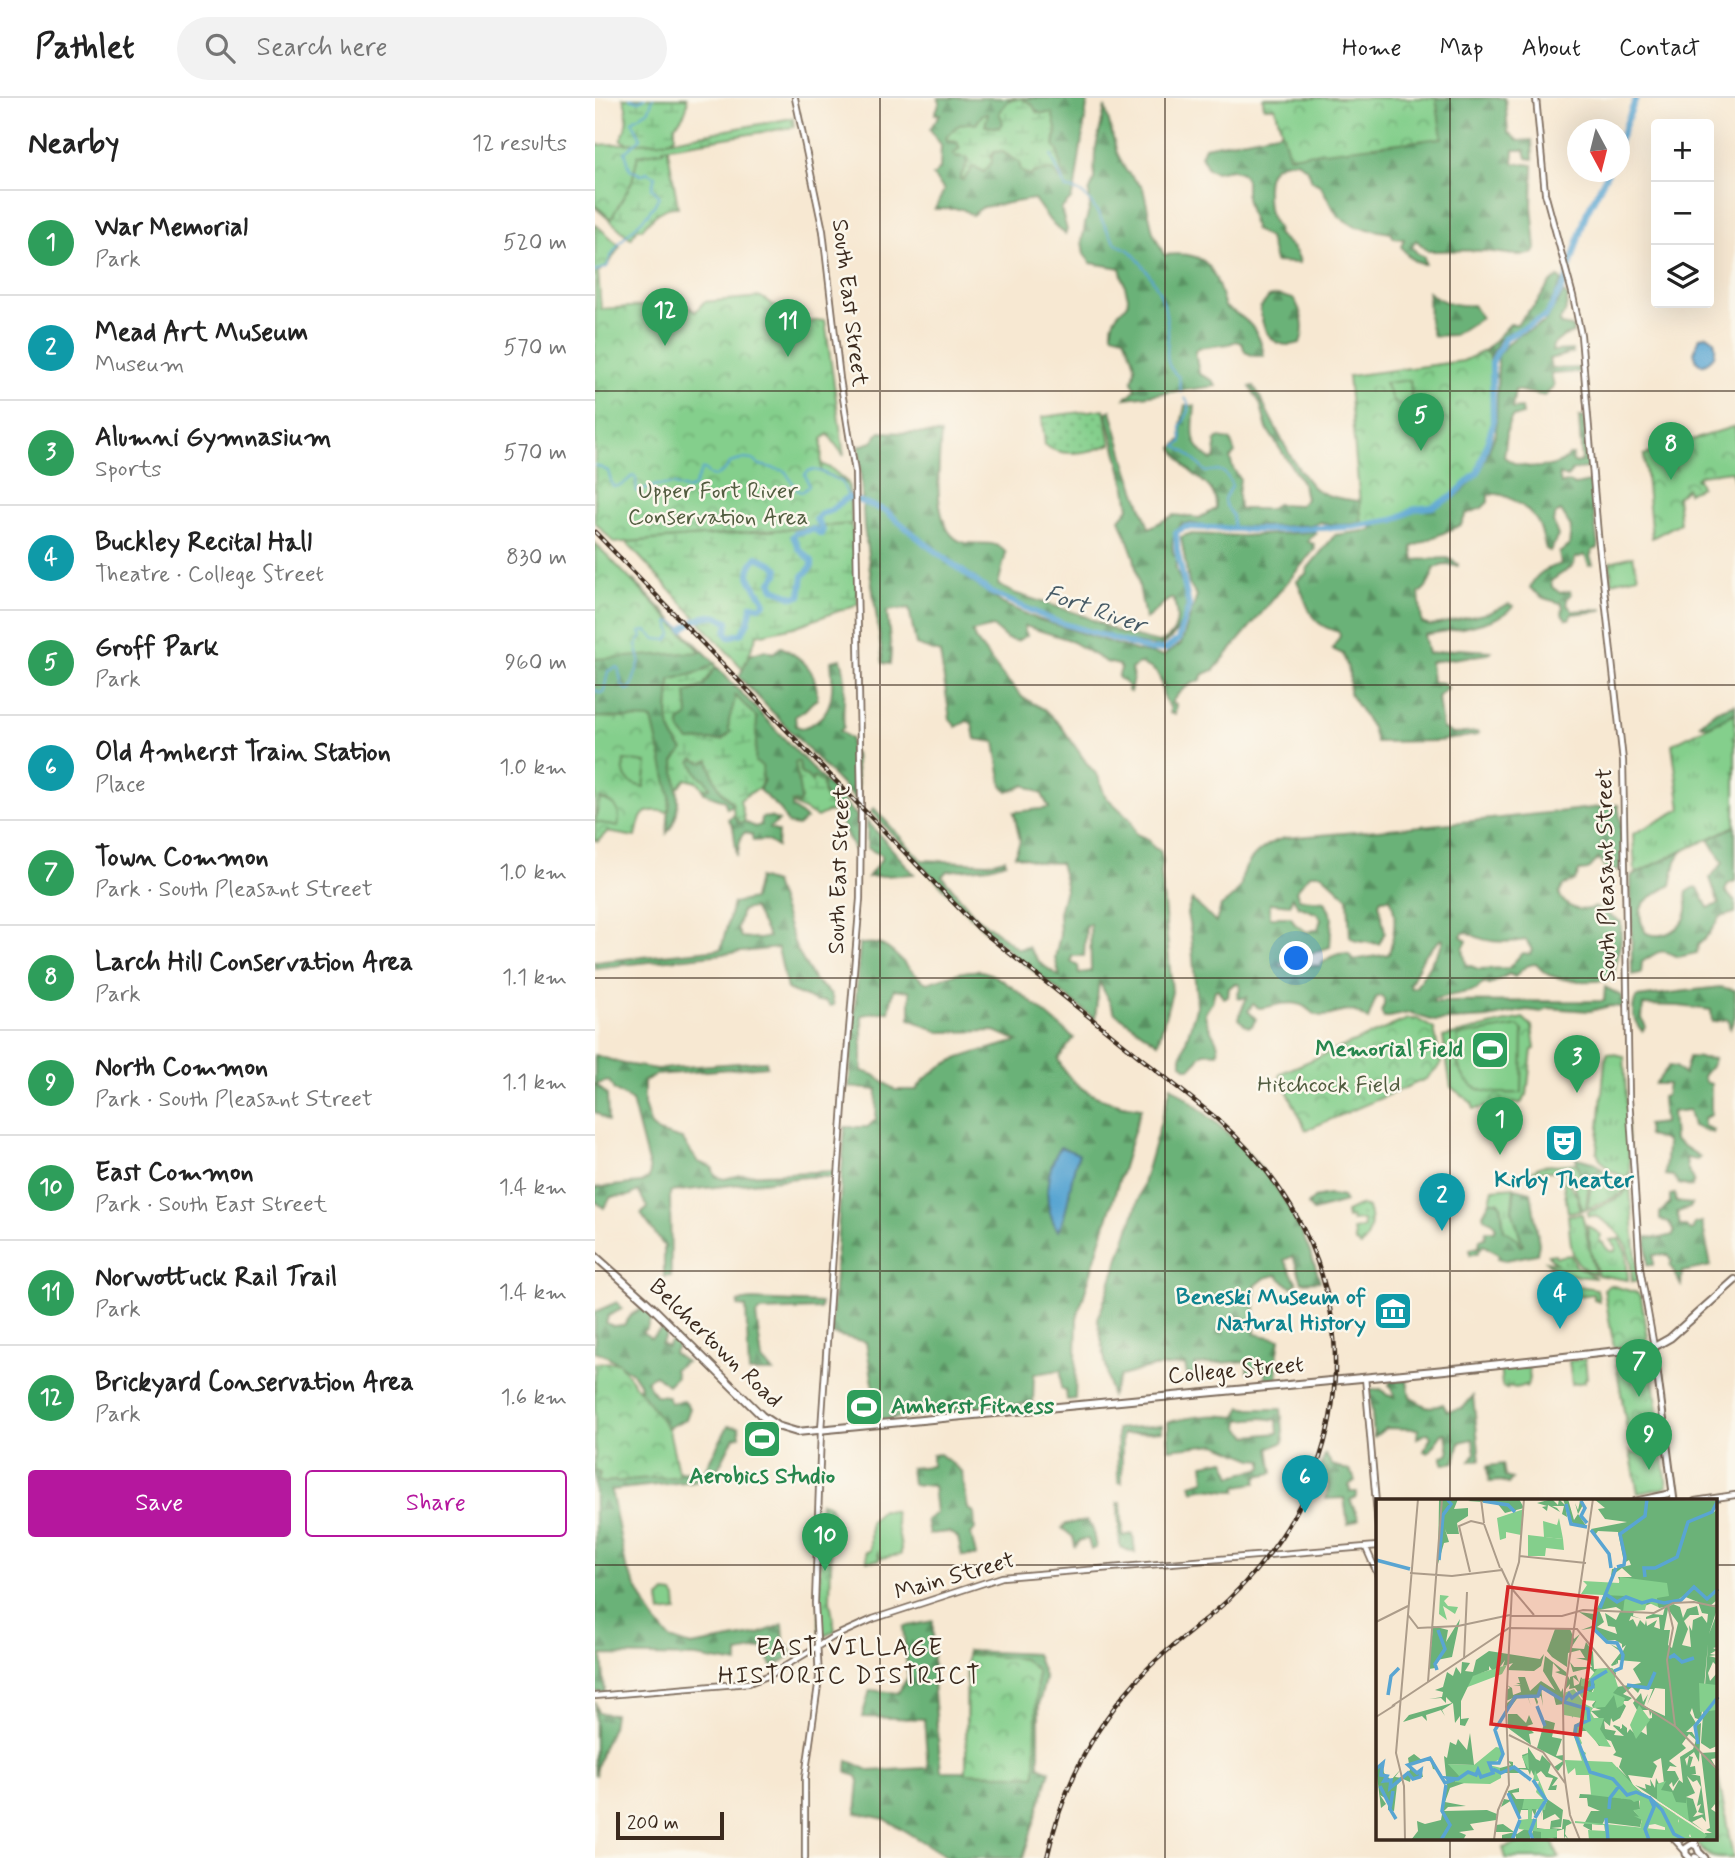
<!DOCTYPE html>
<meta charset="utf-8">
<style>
:root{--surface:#fff;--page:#f2f2f2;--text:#222;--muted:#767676;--line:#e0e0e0;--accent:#b5179e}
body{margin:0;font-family:Mynerve,sans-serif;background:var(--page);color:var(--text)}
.controls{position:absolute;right:21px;top:21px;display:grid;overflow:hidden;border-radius:7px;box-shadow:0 7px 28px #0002}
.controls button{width:63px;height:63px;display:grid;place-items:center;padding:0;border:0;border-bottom:2px solid var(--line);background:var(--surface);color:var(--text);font:35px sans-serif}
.compass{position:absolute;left:972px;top:21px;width:63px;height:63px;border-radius:50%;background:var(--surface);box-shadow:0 7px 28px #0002;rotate:173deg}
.scale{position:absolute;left:21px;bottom:18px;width:108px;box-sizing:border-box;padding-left:7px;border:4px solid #3b2a1e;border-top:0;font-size:19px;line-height:24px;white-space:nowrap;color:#3b2a1e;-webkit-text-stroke:5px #fbf7ec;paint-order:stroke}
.you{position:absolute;left:702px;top:861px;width:24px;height:24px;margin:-18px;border:5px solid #fff;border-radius:50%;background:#1a73e8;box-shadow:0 0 0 10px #1a73e833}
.badge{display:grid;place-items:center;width:46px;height:46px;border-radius:50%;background:var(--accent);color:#fff;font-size:23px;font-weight:700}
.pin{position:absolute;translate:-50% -58px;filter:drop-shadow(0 2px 4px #0008)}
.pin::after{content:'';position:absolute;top:37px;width:24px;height:21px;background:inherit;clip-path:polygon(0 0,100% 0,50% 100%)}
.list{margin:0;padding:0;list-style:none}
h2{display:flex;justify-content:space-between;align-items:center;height:91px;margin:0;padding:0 28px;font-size:30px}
h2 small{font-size:23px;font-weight:400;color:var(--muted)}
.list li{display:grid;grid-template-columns:46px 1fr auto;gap:21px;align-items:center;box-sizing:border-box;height:105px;padding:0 28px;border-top:2px solid var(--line)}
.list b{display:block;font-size:26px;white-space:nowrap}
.list p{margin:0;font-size:23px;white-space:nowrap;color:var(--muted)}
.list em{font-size:23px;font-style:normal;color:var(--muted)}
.actions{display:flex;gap:14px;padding:21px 28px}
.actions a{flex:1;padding:16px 0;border:2px solid var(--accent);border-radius:7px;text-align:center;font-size:24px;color:var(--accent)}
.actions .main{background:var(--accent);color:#fff}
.icon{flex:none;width:38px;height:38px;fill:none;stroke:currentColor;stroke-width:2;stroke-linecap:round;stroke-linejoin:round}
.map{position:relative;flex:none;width:1140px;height:1760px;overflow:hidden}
header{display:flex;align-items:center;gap:42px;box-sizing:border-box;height:98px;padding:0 35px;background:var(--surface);border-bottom:2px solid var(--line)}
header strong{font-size:33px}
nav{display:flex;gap:38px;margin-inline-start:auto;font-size:24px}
.search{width:490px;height:63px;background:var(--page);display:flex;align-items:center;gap:18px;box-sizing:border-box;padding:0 24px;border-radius:38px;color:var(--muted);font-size:26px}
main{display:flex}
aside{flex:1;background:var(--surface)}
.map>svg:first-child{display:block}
</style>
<header>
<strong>Pathlet</strong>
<div class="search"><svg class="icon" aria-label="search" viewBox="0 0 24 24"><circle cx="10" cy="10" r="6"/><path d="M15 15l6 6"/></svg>Search here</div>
<nav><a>Home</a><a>Map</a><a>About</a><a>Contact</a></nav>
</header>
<main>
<aside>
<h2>Nearby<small>12 results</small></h2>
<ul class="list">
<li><span class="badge" style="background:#2e9e5b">1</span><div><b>War Memorial</b><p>Park</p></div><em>520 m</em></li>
<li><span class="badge" style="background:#0f9aa8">2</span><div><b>Mead Art Museum</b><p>Museum</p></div><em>570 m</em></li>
<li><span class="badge" style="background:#2e9e5b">3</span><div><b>Alumni Gymnasium</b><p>Sports</p></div><em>570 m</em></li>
<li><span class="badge" style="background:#0f9aa8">4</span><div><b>Buckley Recital Hall</b><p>Theatre · College Street</p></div><em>830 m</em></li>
<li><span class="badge" style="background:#2e9e5b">5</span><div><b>Groff Park</b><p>Park</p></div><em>960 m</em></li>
<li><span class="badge" style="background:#0f9aa8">6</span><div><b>Old Amherst Train Station</b><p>Place</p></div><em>1.0 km</em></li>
<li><span class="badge" style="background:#2e9e5b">7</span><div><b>Town Common</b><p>Park · South Pleasant Street</p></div><em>1.0 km</em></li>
<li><span class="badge" style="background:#2e9e5b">8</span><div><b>Larch Hill Conservation Area</b><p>Park</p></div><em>1.1 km</em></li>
<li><span class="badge" style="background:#2e9e5b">9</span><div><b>North Common</b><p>Park · South Pleasant Street</p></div><em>1.1 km</em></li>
<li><span class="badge" style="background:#2e9e5b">10</span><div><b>East Common</b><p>Park · South East Street</p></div><em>1.4 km</em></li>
<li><span class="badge" style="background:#2e9e5b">11</span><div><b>Norwottuck Rail Trail</b><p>Park</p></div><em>1.4 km</em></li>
<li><span class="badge" style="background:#2e9e5b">12</span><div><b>Brickyard Conservation Area</b><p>Park</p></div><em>1.6 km</em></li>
</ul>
<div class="actions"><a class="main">Save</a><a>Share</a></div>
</aside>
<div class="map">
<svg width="1140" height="1760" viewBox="0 0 1140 1760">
<defs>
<pattern id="grass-tufts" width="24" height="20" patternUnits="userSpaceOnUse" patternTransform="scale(1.75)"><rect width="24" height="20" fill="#84cf8c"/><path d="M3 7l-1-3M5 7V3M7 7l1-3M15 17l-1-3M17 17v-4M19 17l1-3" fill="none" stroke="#6da872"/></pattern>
<pattern id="forest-firs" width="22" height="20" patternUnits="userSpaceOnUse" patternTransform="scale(1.75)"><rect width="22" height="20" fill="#6bb278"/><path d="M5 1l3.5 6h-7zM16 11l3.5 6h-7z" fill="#599162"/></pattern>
<pattern id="wetland-marsh" width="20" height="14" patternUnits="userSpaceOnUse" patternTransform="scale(1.75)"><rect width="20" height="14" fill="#84cf8c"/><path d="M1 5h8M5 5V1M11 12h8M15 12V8" fill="none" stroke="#6da872"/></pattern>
<pattern id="park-crowns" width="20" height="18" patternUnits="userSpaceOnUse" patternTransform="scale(1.75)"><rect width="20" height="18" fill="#84cf8c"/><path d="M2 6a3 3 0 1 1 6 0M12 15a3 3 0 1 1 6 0" fill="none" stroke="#6da872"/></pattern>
<pattern id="garden-dots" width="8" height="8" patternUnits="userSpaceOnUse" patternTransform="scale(1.75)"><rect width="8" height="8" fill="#84cf8c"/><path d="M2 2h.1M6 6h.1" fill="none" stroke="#6da872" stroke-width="1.8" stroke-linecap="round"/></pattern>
</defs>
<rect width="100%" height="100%" fill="#fbf7ec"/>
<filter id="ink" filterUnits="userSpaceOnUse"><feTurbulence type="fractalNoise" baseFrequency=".0143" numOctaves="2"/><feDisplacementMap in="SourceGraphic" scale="14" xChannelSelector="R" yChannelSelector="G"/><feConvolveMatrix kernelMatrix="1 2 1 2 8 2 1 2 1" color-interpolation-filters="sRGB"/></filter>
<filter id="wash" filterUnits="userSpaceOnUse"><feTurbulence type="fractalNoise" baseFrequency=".00686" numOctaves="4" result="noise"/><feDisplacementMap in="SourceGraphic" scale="28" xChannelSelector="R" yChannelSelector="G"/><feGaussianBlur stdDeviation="1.57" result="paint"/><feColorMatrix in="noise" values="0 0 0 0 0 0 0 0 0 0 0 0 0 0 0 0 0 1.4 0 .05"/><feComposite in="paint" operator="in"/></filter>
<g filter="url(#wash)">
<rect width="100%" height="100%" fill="#f7e8d2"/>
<path fill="url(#grass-tufts)" stroke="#607c55" stroke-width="2" d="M1038,458L1043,478L1017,484L1015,464Z
M1140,615V728L1040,776L1038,736L1086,711L1077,646Z
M1013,955L1029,958L1035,1076L1031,1079C1017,1075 1006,1068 1002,1053L1010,962Z
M982,1065L985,1076L994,1082L991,1111L988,1112L979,1086L965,1073H945L942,1082H938V1072L946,1068Z
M1007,1071L1016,1079L1035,1088L1024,1097L992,1111L998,1077Z
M968,1081H971L982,1098L986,1113L973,1114Z
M919,1089L917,1112L928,1147L925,1148L909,1133L906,1107L903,1103H895L898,1091Z
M1033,1090H1035L1043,1183H1037C1036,1159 1034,1141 1013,1126C1006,1121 1001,1117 993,1118V1114L1027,1098Z
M987,1116L1000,1176C972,1167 976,1142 973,1117Z
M992,1127L1006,1137L1004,1144H1007C1011,1148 1012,1155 1020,1153L1021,1149L1015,1142L1024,1141L1031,1154L1033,1182L1003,1177L995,1151Z
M960,1156L961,1159L976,1157L981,1168L1001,1180C983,1178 963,1177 951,1163L961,1165L953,1157Z
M955,1179L966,1185L1002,1191L1004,1203L999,1201L998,1196L984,1198L980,1194L965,1195L957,1187Z
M933,1267L935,1281L931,1289L930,1287L921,1290L913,1288L912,1291L907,1287L905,1270Z"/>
<path fill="url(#forest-firs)" stroke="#536e4b" stroke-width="2" fill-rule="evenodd" d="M343,0H422L413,3L408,25L404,30L390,28L392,16H388L381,26L354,43L362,44L365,50L359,56L362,59H372L374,62L365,81L368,82L379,68L389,74L399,54L406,53L440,74L457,72L465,81L467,78L459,48L461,30C448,20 439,8 426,0H493L480,89L476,101L466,111L472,132L470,136L455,123L439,101L388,109L377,117L367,111H340L349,92L338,78L345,71L346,47L335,31L345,16H340L345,4Z
M668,0H910L913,34L923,43L937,42L938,61L932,60L930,52H919L918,65L938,67L937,108L941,151L939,155C923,160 906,154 889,153C870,152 852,153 833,153L821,142L817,149L822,155L829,159L830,166C820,166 811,157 806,148L809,141L799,140L796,135L761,129L743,118L725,87L717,83L713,72L702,63C679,64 671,71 672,94C672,112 673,116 683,131L682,136C692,145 703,152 705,165L680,164L674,140L660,132L651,100V82L647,75L636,71L620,74L613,71L606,58L610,49L687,34L680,9H669Z
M510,9L522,55L531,73L548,90L558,134L569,157C615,152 618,170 630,209C653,221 665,232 669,258H659L650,254L647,245L641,243L634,246L603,250L600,253L604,276L617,282L621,288L531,300L541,291L537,283C545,267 535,254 529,239L517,236C516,222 521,216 532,207L533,199L525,170L496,165L489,156L487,143L490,126L495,109L494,95L499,82L500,54Z
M964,179L967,183L950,217L904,242L894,262L882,373H885L901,335L903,258L911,247L922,238L949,225L969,195L973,199L970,215L964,224L966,227L978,229V235L969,238L958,247L957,253L977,252L978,255L954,261L956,271L984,270L985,274L956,276L959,288L950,298L920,292L917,311L927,310L928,317L917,319L913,327L909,359C914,362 919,366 925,367C938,371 967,370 974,357H978L977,362L981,365L987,363L984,319H989L993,370L978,372L972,379L964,376L966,386L973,384L980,387L995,384L1003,450L998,452L995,458L998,466L994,467L990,457L980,460L979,467L956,483L957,489L965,495L975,493L976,497L972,501V507L978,513L1007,511L1006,513L977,516L974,521H971L967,516L968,509L966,505L948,500L935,490C940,475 953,470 966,466L964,455L974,448L976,429L966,413L960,416L958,424L963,438L955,453L951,451C948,442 947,431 942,423C934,411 908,391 893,397V404L887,410L871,416L866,427L817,449L819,462L853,460L863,466V468L849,467L839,470C837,479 833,490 824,495L827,525L835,528L893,515L914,506L918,508C908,526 849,533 829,537L833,556L864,551L896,553L892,556L835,564L837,584L848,585L852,590L843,599L847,630L858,636L882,634L884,635L882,637L843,643L781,644L777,630L754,595L755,577L748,556L737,551L745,538L744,534C711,526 715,508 702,483L712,475V471L740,437L777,432L778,423C760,425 743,430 726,424L718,427L690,428L614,429L595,425L587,426C578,434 575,447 579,458L584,457C575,471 586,479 590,493C595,516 584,538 564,549L526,542L443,518L417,505L387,487L379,479L375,482L408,506L442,521L542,553L568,558L586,546L602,498L594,486L586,439L594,436L647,438L719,434L721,436L715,439L713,444L719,446L720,451L619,572L607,577L606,582C593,586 583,594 576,605L581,607L580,616L575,615V609C559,592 577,574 544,566L536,571L538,580L535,594L532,592L533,588L523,579L526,571L524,567L511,564L472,541L430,528L429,531L432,537L422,543L412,541L398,529L377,534L380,541L409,579L428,600L449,611L466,628L493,667L503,678L510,698L535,721L541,736L553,741L559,750L565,752L568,763L566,773L577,894L563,945L520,915L504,883L500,921L422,860L380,823L276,714L279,710L326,762L393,765L410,761L411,764L394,769L352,773L347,778L379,817L423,851L433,849L445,865L465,879L460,860L465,837L464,815L471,787L465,765L443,764L420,757L425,743L419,714L454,710L447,696L430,687L413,694L407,687L400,644L380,641L377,625L372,623L361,629L355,621L345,555L321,547L314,510L292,513L296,553L295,566L288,565L269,429L264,348L277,344L285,334L346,336C344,363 334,438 371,445C386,447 401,441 411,455L403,487L419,495L487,517L525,535L564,545C585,538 584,517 578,500C567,503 560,516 550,521L539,459L525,421L534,410L531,391L511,314L516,312L532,369L554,430L579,417L604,420L621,411C622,388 606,384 592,370C587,364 583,357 578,350L587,341L586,327L590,307L600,308C598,334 593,345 616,362L620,361L621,356L620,344L624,340L635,342L640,355L635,360L638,370L645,381L643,397L644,411H675L681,406L705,407L711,401L708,386L672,331L665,305L655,289L659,288C676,319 694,362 717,388C728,400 753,401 769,404L887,256L915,226H922C927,219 931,215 938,209C948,200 950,185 964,179ZM495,826L496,873L484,876L483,868L476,864L477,858H489L491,828Z
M833,194C845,204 862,208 878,207L886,220L859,237L838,238L834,223Z
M683,197L699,201C707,214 711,231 705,245C679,253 667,235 665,210L674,199Z
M38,482L120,565L105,574L75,582C75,612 66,628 88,652L79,664C82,688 89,715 72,735L75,698L0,674V539L32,487Z
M186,549C209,561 223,573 222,601C212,606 215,612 200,618L201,628L207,630C240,620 239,592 236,563L246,561C254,584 246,606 249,629L245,633L256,641L255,654L260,656L264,705L144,579L154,557L170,552L178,555Z
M121,568L262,718L263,749L259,752L241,714L232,704L227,692L206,676L201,664L206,701L204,706L197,704V709L211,721L203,728L193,726L185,711L164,692L169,682L160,664L161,620L140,598C141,612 133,621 135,635L127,642L94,643L85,634L84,624L93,618L91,594L108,588Z
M1140,606V615L1114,628L1105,626L1121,613Z
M97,661H114L125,691L138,707L132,710L129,702L109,695L108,691L114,690L104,678L96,664Z
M1023,707L1027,731L1025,772L1011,773L1004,760L993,772L984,773L981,781L968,788L964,796C971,811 986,815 1001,809L1026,824V842L1018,881C1000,885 972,884 954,877C949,875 945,870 941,866C931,866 926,872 920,879L914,876L894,887L889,884L881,892L839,901L838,904L1009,903L1010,889L1027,898L1028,909L1015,908L995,913L952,910L947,914L932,912L893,920L839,923L814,915L789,920L786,914L789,907V901L786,898L781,899L773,922C770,920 768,918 764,916C753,908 739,919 727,918C716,918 713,908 703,906C689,903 678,909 664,910L658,906L653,913L661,921L657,928L653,929L643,921L652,899L644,901L642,899L645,890L644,886H639L634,890L633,899L628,900L623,891L620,892L617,904L610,915C610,930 626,941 623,955C600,953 609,958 596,970H592L586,965V959L602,907L596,836L592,815L597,802L621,824L626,808C634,803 642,797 646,787C647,784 646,780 648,776C654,758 673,744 690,740C802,731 913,720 1023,707ZM715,776H727L753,800L755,839L761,843L784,846L790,834L784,805L786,801L795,800C803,818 799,836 794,856L758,862L754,856C741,854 734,859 724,868L698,865L687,869L684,866L735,849L737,819L730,803L704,801L701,793ZM697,799L703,808L723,816L726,821L723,831L712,834L700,826L696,819H675V805L695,807ZM873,834C889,846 912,845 931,842L937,852L935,856L927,855L914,870L883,871L871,866L868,851L872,843L866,838L868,835ZM846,841L848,842L846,848L821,889L816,890L815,887L829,857Z
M139,717L144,725L150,724L160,729L166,727V720L175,719L184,723L174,730L183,734L182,749L171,742L158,743L157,737L150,734L146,739L142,758L138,728L133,721Z
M272,723L319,776L273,779L286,762V757L272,750Z
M1140,728V783L1133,786L1130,793L1140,804V815L1125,819L1114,836L1103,846L1102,855L1083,859C1065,849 1063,854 1047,864L1046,875L1037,877L1036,778L1087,753L1081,763L1076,787C1055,800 1035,805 1051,835C1068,842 1090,831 1092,812C1093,805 1090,800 1092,794L1100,789L1103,790L1113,810L1124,806L1115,780L1128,765L1114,741Z
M163,780L179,785L201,850L218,881L236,896L239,907L235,908L230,903L222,904L192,891L183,850L0,870V864L126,851L138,805L158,801ZM158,810L174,839L164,841L146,839L142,831L147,812Z
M265,846C271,846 277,845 283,846C300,850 316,877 332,885C349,880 367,871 386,873C408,876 459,924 479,940L463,961C477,994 512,1006 546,1010L482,1220L480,1301L472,1302L471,1293L466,1291V1272L439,1276L438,1305L284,1322L271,1244L236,1236L250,1029H273L281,1021L282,992L254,989ZM299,891L315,893V921L344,934L400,933L423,943C389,954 343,958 321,992H300L279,977L267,973V917L294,913Z
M1125,889L1140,892V918L1135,931L1133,921L1117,924L1116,912L1084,908L1048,907L1047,921L1051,929L1047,933C1038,923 1035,911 1042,899Z
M0,957L29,966L62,971L171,963L172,968L60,977L49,983V1007L56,1028L63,1034L87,1041L103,1064L117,1069L120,1078L129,1081L145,1077L241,1073L240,1079H211L75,1094L76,1178L69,1179V1148L46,1116L53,1110L43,1093L34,1098L16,1099L9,1110L0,1103V1090L45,1085L54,1080L55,1073L37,1003L19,992L14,983L1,986L12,997L13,1023L0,1014Z
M1094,959L1119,961L1117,967L1108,978L1110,984L1116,986V1017L1109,1020V1028L1119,1032L1118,1035L1098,1028L1094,1012L1077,1014L1079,1042L1105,1059L1102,1062L1091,1060L1092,1070L1099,1082L1097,1089L1084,1086L1078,1078L1070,1077L1072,1046L1069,1042L1053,1038L1052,1027L1069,1025L1067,999L1071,998L1073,986H1060L1074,968L1081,969L1089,977Z
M576,988C650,1046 697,1090 725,1183L707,1184L698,1158L689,1162L702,1185L696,1189L681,1177L670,1180L660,1188V1236L685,1241L682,1261L683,1282L671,1283L669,1268L661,1267L657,1274H652V1263L600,1267V1276L592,1277L590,1267L558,1269L525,1278L516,1298L503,1221L542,1107Z
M981,1060C988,1060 992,1064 999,1064L1007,1071L1000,1075L994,1082L985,1076Z
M920,1090L936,1094L944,1146L942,1156L911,1162L903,1160L904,1157L888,1147L883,1155L875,1157V1151L884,1149L885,1141L890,1140L891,1133H899L901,1130L898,1124L889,1120L888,1116L895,1103H903L906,1107L909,1132L923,1141L925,1148L928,1147L917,1112Z
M1080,1096L1081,1104L1097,1106L1095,1110L1082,1114L1085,1128H1091L1095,1133L1098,1132L1099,1126L1107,1124L1116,1168L1087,1174L1086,1187L1075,1167L1077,1164L1074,1157H1058V1167H1052V1139L1066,1140L1078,1137L1079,1134L1074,1124L1065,1122V1115L1075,1105V1097Z
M734,1097L748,1099L750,1104L718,1113L713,1107L719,1100Z
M156,1202L226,1205L225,1211L165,1213L161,1217L167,1262L178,1274H154L151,1209L143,1208V1204Z
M22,1204L27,1211L13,1218L11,1225L18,1228L29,1227L37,1216L48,1210L57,1218L52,1230L47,1234L56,1240L69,1229L73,1233L66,1246L72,1249L79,1238L85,1244L78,1255L91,1264L79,1271L81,1279L73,1287L60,1277L51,1283L60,1297L72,1298L76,1305L89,1303L95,1310L91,1321L69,1332L47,1301L44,1285L37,1275L12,1258L0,1253V1214Z
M812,1282L815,1299C827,1306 833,1313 848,1306L852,1313L868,1310L878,1298L885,1362L875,1363L880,1355L878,1341L865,1344L860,1364L848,1366L846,1359L854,1355L851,1335L847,1336L833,1355L829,1353L836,1339L833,1335L822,1340L823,1331L791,1330L779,1339L775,1292L786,1291L792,1297L800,1299L794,1286L796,1283Z
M647,1309L655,1311H686L689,1344L674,1350L678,1375L662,1378L661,1385L642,1388V1393C623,1394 617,1387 598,1393L596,1386L610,1382L608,1366L630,1362L637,1378L668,1370V1362L658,1361L621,1346L574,1351L573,1324C597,1319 617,1315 641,1319ZM667,1320L682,1322L683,1335L653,1338L644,1329L645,1322Z
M567,1327V1333L527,1336V1385L523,1384L522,1331Z
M133,1328L144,1329L145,1338L139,1339L118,1381L16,1392L31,1469L58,1520L75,1541L96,1548L164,1536L188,1526L189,1543L198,1556L178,1570L169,1550L143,1555V1566L101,1559L7,1557L10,1594H0V1371L4,1374L109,1373Z
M345,1356L367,1374L373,1411L379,1414L380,1431L376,1436L381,1458H367L363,1440L354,1434L334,1436L331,1422L341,1415L338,1388L317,1386L315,1370L337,1368V1357Z
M730,1356L737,1367C747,1371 757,1370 760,1383L754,1387L755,1394H762V1399L755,1402L764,1421L753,1426L749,1400L731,1401L734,1386L722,1379Z
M908,1366L910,1379L917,1381L913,1386L907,1383L894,1384L892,1368Z
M523,1405H526L528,1438L538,1436L540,1455L525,1449Z
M492,1423L497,1429L501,1450L496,1452L493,1441L485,1442L480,1448L478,1439L467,1430L471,1426Z
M338,1523V1584L346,1673H371L372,1553L441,1556L450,1581L444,1607V1668L455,1673L428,1760H354L290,1721L261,1715L264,1683L262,1678L252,1675L253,1662L275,1673L333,1670L329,1621L267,1619L275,1592L303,1595L313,1579L308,1529Z
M0,1604L3,1615L19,1616L17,1629L7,1651L0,1678Z"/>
<path fill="url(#wetland-marsh)" stroke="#607c55" stroke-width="2" d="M28,0H92C94,12 88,20 80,27V38L74,44L73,52L83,109C67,108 58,119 47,131H42L36,141L0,109V97L36,47L26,42C32,29 34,14 28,0Z
M426,0L437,6L442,15H457L461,30L459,48L463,53L467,78L465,81L457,72L440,74L435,78L426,73L424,64L406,53L399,54L396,58L397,64L389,74L379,68L368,82L365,80L374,62L372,59H362L358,56L365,50L362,44L354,43L351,40C359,29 367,22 381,26L388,16L393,15L390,28L404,30L408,25L404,14L413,3Z
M0,311L220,363L237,371L253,385L256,404L191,431L253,424L257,430L263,506L199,529L162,537L148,571L31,444L182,432Z
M120,565L121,568L108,588L91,595L93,618L84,624L85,633L94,643L127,642L135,635C130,622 140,611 140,597L162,620L160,664L167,668C170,696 161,688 145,702L150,724L144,725L139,717L137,704C123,693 117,678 114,662L108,665L98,661L96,663L104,678L110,681L115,689L108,691L104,685L91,681L82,691L79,664L88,652C66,627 75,613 75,582L105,574Z
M200,664H204L206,676L212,678L217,684L218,679L228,685C226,697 233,705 241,714H232L222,719L197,706V704L204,706L206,701Z"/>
<path fill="url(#park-crowns)" stroke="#607c55" stroke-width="2" d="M668,0H841L847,40L694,58L680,9H669Z
M198,20L199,29L68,50V53L43,57L37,84L16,121L0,107V47L66,44Z
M0,126L25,148L13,167L3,174L6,211L90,205L100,214L109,204L166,199L198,220L211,224L230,222L249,358L233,336L227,341L226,374L253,385L257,426L19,445L0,424Z
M889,253L893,257L901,279L898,280C899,297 901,317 898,334C893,361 877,393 851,404C841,409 830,409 819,413C802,419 787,427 767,428L753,278L868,263Z
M1140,328V386L1136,373L1105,377L1100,382L1103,381L1106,389L1093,395L1092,390L1082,399L1085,425L1057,440L1049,357Z
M0,445L106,554L0,561Z
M0,619L57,621L75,698L74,714C47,710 46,714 41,739L12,734L3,743L0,742Z
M928,920L937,928L940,951L937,952L932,997L926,1005L879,1011L877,1005L856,989L848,939Z
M813,921H822L839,931L846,966L831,981L711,1032L685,978L686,975Z
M1015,1187L1042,1195L1046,1199L1053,1240L1048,1247L1019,1250L1009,1191Z
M1051,1254L1056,1259L1066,1337L1036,1340L1034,1344L1020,1258Z
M990,1261L992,1280H990V1284L977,1286L974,1263Z
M23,1264L74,1332L84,1378C64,1381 46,1379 27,1383C20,1384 16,1381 10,1385L3,1383L5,1375L0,1372V1265Z
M1067,1352L1072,1388L1067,1391L1043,1395L1035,1353L1038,1356Z
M226,1404L233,1406L237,1414L235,1502L240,1533L230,1538L226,1537L224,1532Z
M372,1556L428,1561L442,1572L440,1678L371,1675Z
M1121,1666L1138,1760C1113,1760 1111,1760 1100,1741H1121Z"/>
<path fill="url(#garden-dots)" stroke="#607c55" stroke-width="2" d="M509,311L516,346C497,354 467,361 450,347L447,319Z
M766,1107L773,1110C778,1122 776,1138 766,1148L760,1144L758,1132L769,1130L768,1122L757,1123L756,1119L752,1120L751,1114Z"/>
<path fill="#84cf8c" stroke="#607c55" stroke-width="2" d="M815,282L817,308H807L798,303L790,285Z
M29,662L52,665L49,689C32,686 27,679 29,662Z
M5,701C21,704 26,712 23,728L0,724Z
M923,928L928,933L927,995C901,996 872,998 863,966C861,958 863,946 863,938Z
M286,1412L299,1413L306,1449V1457L286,1460L283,1453L284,1462L272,1463L271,1454L275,1453V1424Z
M70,1495L78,1496L81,1500L82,1513L66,1515L64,1501Z
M935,1741H957L964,1760H911L908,1750Z"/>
<path fill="#59a5d2" stroke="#4a6878" stroke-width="2" d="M1112,237L1119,242C1122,254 1120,262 1107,267L1102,263L1099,254L1105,239Z
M465,1049L484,1056C473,1081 476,1110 463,1133C447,1107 450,1074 465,1049Z"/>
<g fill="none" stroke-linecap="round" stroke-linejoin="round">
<path stroke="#59a5d2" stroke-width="2" d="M35,0L44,3L50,0
M456,57L471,91C496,89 507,127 519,143C524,149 531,149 536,154C548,166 563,187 568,204C570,208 573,230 573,235C573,253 567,266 584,279L586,294
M0,173L12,169C21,137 53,125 64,98L57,90L60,78L52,74L46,77L35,71L30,54L46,40L37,23L54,12L58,0
M590,300L594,306V313L586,328L587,344L581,348L592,355L611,374C627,370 631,373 637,388L629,401L630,406L637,417L639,431
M0,367L13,373L18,389L27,387L38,378L41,380L42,394L62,387H79L93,392L99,388L107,371H110L115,378H122L130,372L135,365L148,361L158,362L165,367L190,373L203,393L207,394L214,388L210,376L215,372C227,371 235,380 247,384L253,399
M0,592L6,595L9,593L13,573L23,569L27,588L32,592L36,590L45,562L41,547L47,539L45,534L52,533L61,541L72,542L77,537L74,524H79L88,531"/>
<path stroke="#59a5d2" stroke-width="6" d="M1024,44L1041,0
M88,531C102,520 117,512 133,524L131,534L134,539L147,535L153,524L157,507L165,509L170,505C163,487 143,481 162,459L178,466L183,471L182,477L176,484L179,491L198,499L205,498L208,478L217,468V463L204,451L198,438L201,435L219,431L226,436L228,432L221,421L227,415L235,413L253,399L291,413L328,444L395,494L457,522L555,552L571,551L583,542L594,508L582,452L581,434L590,429L667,432L758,429L799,422L820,411L837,409L857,399L883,374L898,326L897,264L910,240L951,218L970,185L991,116L1013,74"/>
</g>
</g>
<g filter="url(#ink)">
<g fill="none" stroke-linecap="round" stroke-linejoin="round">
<defs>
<path id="secondary" d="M200,0L228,133L245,281L260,374L266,702L265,801L249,992L226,1332L220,1505L224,1580L210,1680V1760
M941,0L950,95L978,198L986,237L1003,437L1028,663L1034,1000L1045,1170L1059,1249
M770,1279L783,1428
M1040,1403L1077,1395
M1100,1403L1140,1397
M771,1450L783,1477
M0,1598L154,1585L175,1577L238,1539L278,1521L407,1479L783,1448
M1079,1741L1090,1753"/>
<path id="primary" d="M1059,1249L1079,1403
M1085,1741H1086
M1099,1741L1104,1754L1110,1760
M1100,1759L1102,1760
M1095,1760L1091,1756V1750L1097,1746L1101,1748"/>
<path id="trunk" d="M0,1158L57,1209L167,1318L182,1328L202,1334L850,1272L1059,1249L1075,1240L1140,1182"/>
</defs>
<use href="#secondary" stroke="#7d6c5d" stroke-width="8"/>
<use href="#primary" stroke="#7d6c5d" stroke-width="9"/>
<use href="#trunk" stroke="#7d6c5d" stroke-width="10"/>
<use href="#secondary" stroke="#fff" stroke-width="4.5"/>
<use href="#primary" stroke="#fff" stroke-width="5"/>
<use href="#trunk" stroke="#fff" stroke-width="6"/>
<defs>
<path id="rail" d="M0,434L383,830L621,1020C680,1072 723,1138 736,1216C754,1326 711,1427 633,1502C603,1530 568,1552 541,1583C496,1633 466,1694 452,1760"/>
</defs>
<use href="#rail" stroke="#3b2a1e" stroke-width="4.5"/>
<use href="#rail" stroke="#fbf7ec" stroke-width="2" stroke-dasharray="5" stroke-linecap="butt"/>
</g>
</g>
<path fill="none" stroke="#3b2a1e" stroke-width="2" stroke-opacity="0.55" d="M285,0V1760M570,0V1760M855,0V1403M0,293H1140M0,587H1140M0,880H1140M0,1173H1140M0,1467H783M1121,1467H1140M855,1741V1760"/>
<defs>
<symbol id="stadium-square" viewBox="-11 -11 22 22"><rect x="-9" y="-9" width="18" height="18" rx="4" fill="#2e9e5b" stroke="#fbf7ec"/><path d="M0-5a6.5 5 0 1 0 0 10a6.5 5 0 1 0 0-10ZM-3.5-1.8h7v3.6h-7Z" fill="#fff"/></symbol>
<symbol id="theatre-square" viewBox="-11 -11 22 22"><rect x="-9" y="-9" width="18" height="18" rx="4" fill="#0f9aa8" stroke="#fbf7ec"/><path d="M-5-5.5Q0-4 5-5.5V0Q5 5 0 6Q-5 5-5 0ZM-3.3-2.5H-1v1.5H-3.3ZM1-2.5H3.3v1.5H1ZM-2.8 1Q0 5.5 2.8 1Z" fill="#fff"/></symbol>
<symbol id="museum-square" viewBox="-11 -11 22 22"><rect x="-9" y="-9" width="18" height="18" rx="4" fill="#0f9aa8" stroke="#fbf7ec"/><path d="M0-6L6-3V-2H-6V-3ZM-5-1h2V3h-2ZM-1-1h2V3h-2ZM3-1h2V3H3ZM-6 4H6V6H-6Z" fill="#fff"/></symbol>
</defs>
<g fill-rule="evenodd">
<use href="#stadium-square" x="873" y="930" width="44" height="44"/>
<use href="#theatre-square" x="947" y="1023" width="44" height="44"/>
<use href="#museum-square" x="776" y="1191" width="44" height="44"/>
<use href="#stadium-square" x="247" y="1287" width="44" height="44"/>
<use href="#stadium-square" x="145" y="1319" width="44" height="44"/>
</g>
<g text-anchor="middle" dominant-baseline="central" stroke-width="5" stroke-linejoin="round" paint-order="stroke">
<g font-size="23" fill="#3b2a1e" stroke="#fbf7ec">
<text transform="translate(254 205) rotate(83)">South East Street</text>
<text transform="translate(245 772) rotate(-88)">South East Street</text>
<text transform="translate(1012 777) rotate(-91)">South Pleasant Street</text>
<text transform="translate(120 1246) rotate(44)">Belchertown Road</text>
<text transform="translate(641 1273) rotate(-5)">College Street</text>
<text transform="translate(360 1479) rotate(-16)">Main Street</text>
</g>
<g font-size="23" fill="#515c3f" stroke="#fbf7ec">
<text x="123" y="394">Upper Fort River<tspan x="123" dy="26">Conservation Area</tspan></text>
<text x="734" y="988">Hitchcock Field</text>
</g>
<g font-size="23" font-weight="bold" fill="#27864d" stroke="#fbf7ec" text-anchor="end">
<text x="868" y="952">Memorial Field</text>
<text x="296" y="1309" text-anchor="start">Amherst Fitness</text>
<text x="167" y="1379" text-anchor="middle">Aerobics Studio</text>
</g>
<g font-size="23" font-weight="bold" fill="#0d838f" stroke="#fbf7ec">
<text x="969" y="1083">Kirby Theater</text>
<text x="771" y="1200" text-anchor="end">Beneski Museum of<tspan x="771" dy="26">Natural History</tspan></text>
</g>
<g font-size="24" font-style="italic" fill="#475b66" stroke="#fbf7ec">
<text transform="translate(500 512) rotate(19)">Fort River</text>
</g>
<g font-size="24" letter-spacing="2" fill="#3b2a1e" stroke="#fbf7ec">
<text x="255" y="1550">EAST VILLAGE<tspan x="255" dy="28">HISTORIC DISTRICT</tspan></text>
</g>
</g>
<g transform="translate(781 1401)">
<rect width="341" height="341" fill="#f7e8d2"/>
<path d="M131,166L126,175L89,189L97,176ZM120,248L125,249L126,259L113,266L125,269V279L114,285L80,284L72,265L98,266Z" fill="#84cf8c"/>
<path d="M82,0L78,10L92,9V17L81,24L83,35H71L69,30L73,43L68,44L62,65L63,1ZM97,0H143L148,9L129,14L121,4L92,2ZM176,0L182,6L183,0L189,6L187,0H192L198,21L202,15L199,4L202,11L204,2L208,4L202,15L211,28L197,25L190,10L191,18L186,15L188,7H176L181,9L184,13L172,6L171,12L166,8L171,7L161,4ZM218,0L341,2L336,14L341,11V101L334,107L341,105V110L333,135L341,114V148L337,149L341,151L334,155L341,156L333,157L341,159V167L337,163L332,174L334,182L341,174V247L334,250L325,244L332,145L325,221L319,219L316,209L314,214L320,224L310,233H316L321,241L319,227L325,224L323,263L318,253L309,260L311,267L313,257L317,258L314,268L319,267L320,275H315L324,277L330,323L326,318L316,323L328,332L259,286L270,290L269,285L275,287L274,280L279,289L280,279L283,285L288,284L285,259L277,263L281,267L276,279L252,276L257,286L269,296L252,294L247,284L239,283L240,279L227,277H234L236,271L241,274V268L251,278L243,268L246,259L237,256L240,253L235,242L229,240L230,247H223L213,232H202L204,224L209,229L217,220L225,221L215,212L225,211L219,209L225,205L217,209L216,206L225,195L227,202L228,193L231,197L236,193L235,191L232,193L230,191L226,192H225L240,188L233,187L236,178L232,176L224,189L219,187L214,196L212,192L206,198L199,189L193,190L194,185L190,190V177L179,173L184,172L177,164L176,177L185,193L187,189V200L203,201L187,202L202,208H195L197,219L188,205L180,206L177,194L165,188L167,207L165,197L160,198L162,203L161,206L158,198H152L155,207L152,199L143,197L131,213L130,205L137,199L130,202V191L134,189L131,186L136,189L137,196L145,193L144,187H137L145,186L140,184H144L142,178H149L154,192L165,182L179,191L167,172L169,157L190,173L194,181V178L200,176L203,183L197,178L198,187L203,185L205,178L210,185L219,174L214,169L197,173L194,163L198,168H216L213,162L200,159H209L204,151L192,154L191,168L176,158L171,152L179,130H194L198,140L204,135L195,149L208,150L210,143L217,153L218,170L236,169L240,174L238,185L241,188L265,184L257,170L265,163L242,161V165L240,163L241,165L236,167L235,166L245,153L234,145L242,149V144L246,154L250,146L246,149V145L239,141L229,142L217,129L205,131L216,127V121L203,113L218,115L228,96H240L236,90L244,83L242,78H256L246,69L235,77L236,70L255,66L253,61L248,64L242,33L222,32L219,36L215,30L251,23L229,20L222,10L229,9ZM307,97L322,103L326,114L332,115L331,124L326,117L317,121L316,132L313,126L315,148L306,146L312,130L308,122L314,116H323L321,107L311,110L307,119L304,108L297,105L291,109ZM279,103L283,109L289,108L287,116L277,115L270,118V120L283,118L284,130L278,128L281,121L271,127L270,121L269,126L264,121L261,128L257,120L253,122L255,117L266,120L257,117L258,111ZM240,108L245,111L240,121L229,114L232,127L239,128L241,135L221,128L228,123L223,111ZM292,110L302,124L296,149L292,146L294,131H288ZM256,188L262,194L264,190H277L271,206L279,189L289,190V217L268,207L272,195L267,203L265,194L257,204L261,211H273L274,217L276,213V219L268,221L266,226L270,222L271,236L264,232L266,228L261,237L254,230L251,234V229L246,225V231V229L244,230V228L238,226L237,227L248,237L238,236L240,232L229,230L228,222L234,227L235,219L237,223L244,219L250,207L245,202H252L256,199L247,195ZM313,235L320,241L317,250L304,258L307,284L303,281L297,292L293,286L296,283L297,288L303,280L299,272H291L294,267L301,268L293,262L310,249L306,245ZM311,277L317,283L321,281L325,288L321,307L325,305L322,313L328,315L317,318L321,313L317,300L310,298L319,294ZM84,120L76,158L61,161L59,169L53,170L57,127L72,131L70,143ZM113,152L164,160L168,155L165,167L158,172L131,171L137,164L127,167L129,161L124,168L116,171L113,167V171L97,177L85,202V220L93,219L89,227L84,226V217L79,224L77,204L66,211L69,217L65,211L50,216L51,222L46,217L27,223L33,216L76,204L70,198V204L65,199L53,200L66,198L67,193L59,191L67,188L71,173L77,177L80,168L85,175L86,163L94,164L89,172L97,173L100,161ZM132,215H141L150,224L153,216L157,225L151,227L158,234L153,235L155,246L132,229ZM169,221L179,224L176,238L186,240L180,257L188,256V264L182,272L178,268L187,262L161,249ZM94,234L98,266L72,265L84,278L79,283L88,284L74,289L69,303L90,307L72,308L68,312L111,311L121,315L120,321L94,325L98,331L83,333L90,336L87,341H35L42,332L41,322L49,325L65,321L71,287L68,257L71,259L74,243L80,246L82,240L91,251ZM152,248L160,260L164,262L166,256L175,265L172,274L182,279L176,287L181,286L180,291H172L177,279L170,278L165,272L158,277L155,271L154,276L152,271L142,270L144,274H124V269L135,266L132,262L137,263V267L133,269H150L146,256L152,254ZM341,253V259L335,260L342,272L340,312L339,305L335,310L341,314V340L327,341L329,334H336L330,331L334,329L325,254ZM38,255L47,262L56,259L62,271L57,270L54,260L33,266L41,273L45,269L47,278H35L34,283L27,280L21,286L18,312L12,311V301L4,296L10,305L5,309L0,269L6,263L8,274L15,281L25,270L19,278L27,279L34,271L32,259ZM223,276L243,297L263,301L264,310L258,312L266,320L264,328L232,324L229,320L226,326L216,325V332L207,327L215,312H224L212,307L211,299H203L204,295L224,296ZM143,289V293L136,294L140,300H163L159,317L156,311L154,340L140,341V336L138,341H126V336L139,333H120V326L127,325L141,335L152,328V311H145L143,320L136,301L125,308L128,300L133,301L132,292ZM171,300L187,311L185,328L175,329L186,330L187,320L193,321L196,324L190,327L189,335L193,341L189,337L188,341V330L181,332V341L166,334L165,341L155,339L160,320L161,329L169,330H174L175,322L184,320L179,315L167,321V311L165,318L167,308L171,303Z" fill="#6bb278" fill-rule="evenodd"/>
<path d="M198,190L206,201H201L217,209L202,235L206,244L203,249L210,254L208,259L227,277L269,295L299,315L308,335L321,341H298L288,335L291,329L279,325L273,326L271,334L264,328L266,321L258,317L263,318L257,311L264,310V301L258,303L249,296L246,300L206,262L197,234L198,226L208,221L188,203V194Z" fill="#84cf8c"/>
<path d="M152,36L187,40L188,51L170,49L169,57H152Z" fill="#84cf8c"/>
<path d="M148,10L145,36L130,33V39L124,41L121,19ZM183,19L187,40L168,38L167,22L181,26ZM244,78L291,84L293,97L281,99L282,108L271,103L269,111L247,113L249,97L205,95L211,86L207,82L243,84ZM236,169L242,188L237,194L249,199L247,206L241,209L238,196L229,208L217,209L220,202L208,201L201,192L217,193L219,185L212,180L210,188L205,187V180L214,179L221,170ZM323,184L341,186V211L324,213ZM188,200L207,201L218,219H228L224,230L235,248L224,247L203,224L205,219L188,216ZM263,206L274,221L260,240L254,226ZM152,255L153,270L159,271L171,300L169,311L156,310L155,320H161V330H181V338L165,341V333L143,330V321L152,320V310H146L148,300H167L160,293L163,282H157L159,271L152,270L146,258ZM189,262V261L236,263L262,291L331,336L327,341H316L314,335L311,341H213L212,331L229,332L228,326L199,324V322L289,331V326L303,327V320L301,325L294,320L293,325H267L264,308L276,307L275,303L215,296L213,276H200L199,269L192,275ZM290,282L285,291L296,293L300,303L310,304V298L313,322L281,301V285Z" fill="#84cf8c"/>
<path d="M64,96L73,97L68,102L72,107L82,108L79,115L67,107L71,121L63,115Z" fill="#84cf8c"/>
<path fill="none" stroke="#59a5d2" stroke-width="3.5" d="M107,2L132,6L139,13M205,2L209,9L205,17L211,24M190,5L195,25L211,28M215,31L233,55L235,69M0,61L34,70M63,61L67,16L75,5L71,0M241,68L248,66L249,58L244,35L269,17L271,0M269,78L268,69H279L301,58L312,23L336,13L342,1M231,96L241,103L250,98L266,104L276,101L288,104L305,101L318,88L331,100L342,90M224,109L240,69M220,113L218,130L231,143L241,144L247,156L245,169L238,172M293,159L298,156L306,163L318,159M61,171L59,165L69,150L62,131M251,186L272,189L279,173M202,194L217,188L216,181L231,172M12,196L15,177L23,169M188,203L212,210L213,221L200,227L199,235L214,273L237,280L251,296L260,293L274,299L278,308L269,330L273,341M161,207L169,227M322,245L319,227L342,198M0,270L7,264L5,276L11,277L8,282L15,281L14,289L32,274L37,280L44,278L45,271L41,274L32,266L54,259L69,284L75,282L71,279L82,280L92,273L100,276L102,271L105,278L117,274L113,264H123L127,255L119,231L139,198L162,197L165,188L188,202L193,195L196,199L202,194M117,270L125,274L138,268L155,281M157,281L170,301L159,319M4,287L15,309M17,292L14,310L20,320M132,294L144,320M273,298L286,311L298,335L309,341M233,310L234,299L243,287M230,319L232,341M65,341L74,326L66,312L70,286M136,341L144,321M157,341L154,333L159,320"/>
<path fill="none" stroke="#ac9c8a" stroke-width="2" d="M105,0L108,24M108,25L124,69M144,57L210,64M125,69L134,88M94,73L83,27L95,22L108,25M34,74L76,77L126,71M135,89L143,63L148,0M136,90L158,116M292,107L297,129L291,161L299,227M32,116L42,129L82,127L134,116M134,117H186L207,111L278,114L297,104L318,103L342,108M0,123L32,107M88,160L91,93M52,183L66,0M16,207L133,129L201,130L260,202L300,228L342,271M0,218L19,206M133,236L167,253L189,284M29,341L28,287L20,254L42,0M118,341L122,311L133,286L130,208L136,90M204,341L194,316L188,274L187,204L217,0"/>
<path fill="#d62828" fill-opacity="0.15" stroke="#d62828" stroke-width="3.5" d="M132,88L221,99L204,236L115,225Z"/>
<rect width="341" height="341" fill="none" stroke="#3b2a1e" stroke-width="3.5"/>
</g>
</svg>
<div class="controls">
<button>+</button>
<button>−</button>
<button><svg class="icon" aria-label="layers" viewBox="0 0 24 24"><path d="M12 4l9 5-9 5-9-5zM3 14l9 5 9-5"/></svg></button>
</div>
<svg class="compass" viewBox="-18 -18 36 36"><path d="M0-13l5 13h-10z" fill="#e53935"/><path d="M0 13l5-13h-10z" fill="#767676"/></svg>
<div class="scale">200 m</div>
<div class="you"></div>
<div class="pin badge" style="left:905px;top:1057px;background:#2e9e5b">1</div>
<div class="pin badge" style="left:847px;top:1133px;background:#0f9aa8">2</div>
<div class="pin badge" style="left:982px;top:995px;background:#2e9e5b">3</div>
<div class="pin badge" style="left:965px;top:1231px;background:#0f9aa8">4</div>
<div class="pin badge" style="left:826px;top:353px;background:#2e9e5b">5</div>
<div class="pin badge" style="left:710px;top:1415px;background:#0f9aa8">6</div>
<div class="pin badge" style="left:1044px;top:1299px;background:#2e9e5b">7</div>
<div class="pin badge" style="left:1076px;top:382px;background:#2e9e5b">8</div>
<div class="pin badge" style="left:1054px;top:1372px;background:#2e9e5b">9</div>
<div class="pin badge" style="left:230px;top:1473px;background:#2e9e5b">10</div>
<div class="pin badge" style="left:193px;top:259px;background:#2e9e5b">11</div>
<div class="pin badge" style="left:70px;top:248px;background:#2e9e5b">12</div>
</div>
</main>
